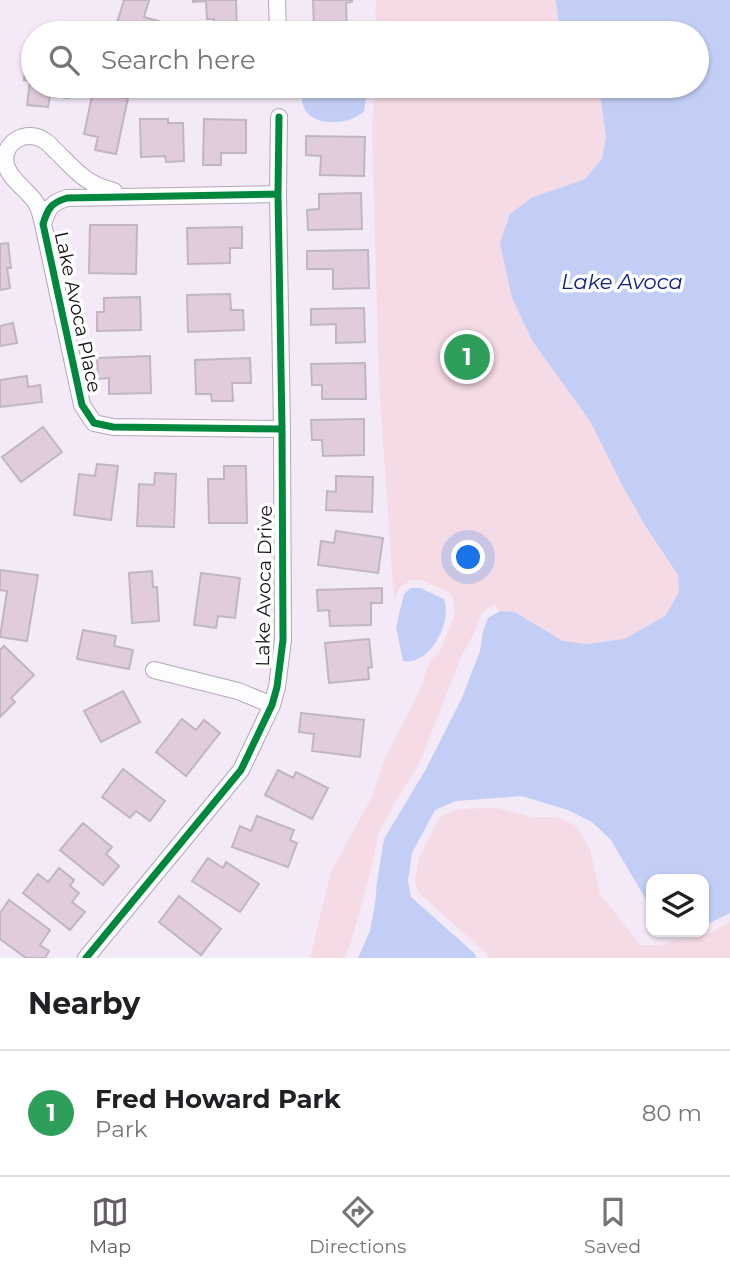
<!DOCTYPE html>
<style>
:root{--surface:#fff;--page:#f2f2f2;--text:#202124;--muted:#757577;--line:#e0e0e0;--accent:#635c67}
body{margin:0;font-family:Montserrat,sans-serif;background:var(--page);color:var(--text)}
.controls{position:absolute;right:21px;bottom:21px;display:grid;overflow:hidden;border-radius:14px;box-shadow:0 2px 5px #0004}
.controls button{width:63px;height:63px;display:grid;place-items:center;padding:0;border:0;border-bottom:2px solid var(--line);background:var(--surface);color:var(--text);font:35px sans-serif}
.you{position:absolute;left:469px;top:558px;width:24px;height:24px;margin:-18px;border:5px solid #fff;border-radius:50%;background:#1a73e8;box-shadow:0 0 0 10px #1a73e833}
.badge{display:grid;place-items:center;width:46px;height:46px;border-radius:50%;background:var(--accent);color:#fff;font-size:23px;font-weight:700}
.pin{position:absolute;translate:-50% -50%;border:4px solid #fff;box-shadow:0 2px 7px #0006}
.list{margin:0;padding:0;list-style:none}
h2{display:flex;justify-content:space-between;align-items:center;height:91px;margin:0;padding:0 28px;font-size:30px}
h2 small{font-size:23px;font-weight:400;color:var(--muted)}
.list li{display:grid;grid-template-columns:46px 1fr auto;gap:21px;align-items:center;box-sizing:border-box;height:126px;padding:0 28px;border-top:2px solid var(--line)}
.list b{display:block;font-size:26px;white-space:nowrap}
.list p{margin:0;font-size:23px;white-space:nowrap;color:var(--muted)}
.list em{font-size:23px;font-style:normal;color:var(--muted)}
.icon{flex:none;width:38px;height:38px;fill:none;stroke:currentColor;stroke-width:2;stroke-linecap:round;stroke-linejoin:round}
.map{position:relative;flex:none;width:730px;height:958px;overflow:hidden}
.search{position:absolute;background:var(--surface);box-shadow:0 2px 5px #0004;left:21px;right:21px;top:21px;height:77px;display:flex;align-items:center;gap:18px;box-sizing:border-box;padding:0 24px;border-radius:38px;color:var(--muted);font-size:26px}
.sheet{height:217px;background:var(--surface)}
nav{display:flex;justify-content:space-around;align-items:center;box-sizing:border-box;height:98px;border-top:2px solid var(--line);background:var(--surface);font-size:19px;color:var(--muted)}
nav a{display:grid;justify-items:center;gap:4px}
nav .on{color:var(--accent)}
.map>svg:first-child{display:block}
</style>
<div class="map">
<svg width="730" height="958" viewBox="0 0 730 958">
<rect width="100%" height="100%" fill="#f3e9f7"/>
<path fill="#f5dbe5" d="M376,0H556L559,25L563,33H375Z
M376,86H594L600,94L606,137L602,159L585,179L531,198L512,298L533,342L590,421L622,485L646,527L678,575L679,592L665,616L624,639L586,644L563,641L516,612L500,611L494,605L485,610L481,614L475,631L461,657L419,764L397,799L378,834L373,862L352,939L345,958H310L331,872L372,797L384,761L419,692L430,661L440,651L454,617V604L452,596L447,591L420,580H411L400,587L394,600L379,383L372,126Z
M498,808L531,817H557L576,826L590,849L600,894L640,945H662L677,939H691L710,933L730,922V958H488L487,954L418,892L415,880L419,857L440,817L457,809Z"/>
<path fill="#c2cef6" d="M556,0H730V913L704,926V879H651V908L611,840L592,822L568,810L522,796L456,801L435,810L412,853L408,881L411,897L474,953L477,958H358L370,931L375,904L377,882L384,839L426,769L462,698L480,651L483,632L488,618L500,611L515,612L563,641L586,644L624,639L665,616L679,592L678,575L646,527L622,485L590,421L533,342L512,298L500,243L510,214L531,198L585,179L602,159L606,137L600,94L594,86H697V33H563L559,25Z
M302,86H368L364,111C351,125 314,128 304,108C301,102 302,93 302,86Z
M411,588H420L444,599C453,621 430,666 403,661L396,627L404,594Z"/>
<path fill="#e1ccdd" stroke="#c0b6c0" stroke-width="2" d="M124,0H149L144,17L165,23L162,33H114Z
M193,0H236L237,33H215L214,19H207L206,1L193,2Z
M313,0H352V2L346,3L347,33H333V27H314Z
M26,63L33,64V86H70L68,98L50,96L48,107L27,105L30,81L24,80Z
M93,91L128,98L116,154L95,150L98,137L84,134Z
M140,119H168V123H183L184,161L166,162L165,156L141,157Z
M204,119L246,120V153H221V165H203Z
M306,136L365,137L364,176L320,175L321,156L306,155Z
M361,193L362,229L308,230L307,210L319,209V194Z
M90,225H137L136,274L89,273Z
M242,227V248H230V263L188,264L187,228Z
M8,243L11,268H7L10,288L0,290V244Z
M368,250L369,288L333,289V269H307V251Z
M230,294L231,310H243L244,330L188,332L187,295Z
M140,297L141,330L97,331V312H104V298Z
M364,308L365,342L336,343V324L311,325V309Z
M13,323L17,343L0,346V326Z
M150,356L151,393L109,394V378L98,379L97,358Z
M250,358L251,383H232L233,401H212L211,394H196L195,360Z
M365,363L366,399H322V385H312L311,364Z
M27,376L28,387L40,385L42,402L0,407V380Z
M364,419V455L323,456L322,440H312L311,420Z
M43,427L62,452L21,482L2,457Z
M97,464L118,466L111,520L74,515L79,474L95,476Z
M224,466H246L247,523H209L208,479H224Z
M155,473L176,474L174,527L137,526L139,484L154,485Z
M336,476L373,477L372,512L326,510L327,491L336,492Z
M336,531L383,538L378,573L318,565L321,541L334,543Z
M0,570L38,575L27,641L0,637L7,591L0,590Z
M152,571L153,587H157L159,621L132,623L129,573Z
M201,573L240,578L235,618L218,616L216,628L194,625Z
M382,588V603H371V625L330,626L329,610L318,611L317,590Z
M83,630L116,636L114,646L133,650L129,669L77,659Z
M369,639L372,667L368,668L369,679L329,683L325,643Z
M4,646L34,675L11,698L15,702L0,717V650Z
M123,691L140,722L101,742L84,711Z
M301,713L364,720L360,757L312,751L314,734L299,732Z
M182,719L196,730L204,720L220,733L186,776L156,752Z
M123,769L165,801L150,821L136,811L130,818L102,797Z
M278,770L293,778L296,772L328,788L312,819L265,795Z
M257,816L294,830L290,840L297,843L288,867L232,847L240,826L251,831Z
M83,823L112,847L106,854L119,866L103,885L60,850Z
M208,858L223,868L226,862L259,884L240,912L192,881Z
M59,868L74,880L70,886L79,893L72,902L85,912L70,930L23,893L38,874L48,882Z
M179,896L221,929L201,955L159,922Z
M9,900L50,930L40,945L49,951L45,958H26L0,939V913Z"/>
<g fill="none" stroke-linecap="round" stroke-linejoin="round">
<defs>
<path id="minor" d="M277,0L278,33
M278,194L67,198C51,203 48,208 43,224L82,405L94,423L113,427L282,429
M43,224C41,217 40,209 36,203C28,190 10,180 6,165C1,142 27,128 45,141C49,143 53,149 57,152C76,171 87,185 114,191
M154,670L238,691L272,705
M86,958L241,770L272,705L277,687L283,640L282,429L278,194L279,117"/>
</defs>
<use href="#minor" stroke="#b1a9b4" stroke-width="18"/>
<use href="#minor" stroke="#fdfcfe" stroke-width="16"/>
<defs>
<path id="cycleway" d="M278,194L67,198C51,203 48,208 43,224L82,405L94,423L113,427L282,429
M86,958L241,770L272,705L277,687L283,640L282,429L278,194L279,117"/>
</defs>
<use href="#cycleway" stroke="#fff" stroke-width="11"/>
<use href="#cycleway" stroke="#00873e" stroke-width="7"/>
</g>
<g text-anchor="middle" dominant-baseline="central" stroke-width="7" stroke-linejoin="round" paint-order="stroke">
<g font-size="19" fill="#161019" stroke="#fff">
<text transform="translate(78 312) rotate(78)">Lake Avoca Place</text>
<text transform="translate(264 586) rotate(-89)">Lake Avoca Drive</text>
</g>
<g font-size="21" font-style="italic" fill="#0e227f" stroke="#fff">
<text x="622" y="281">Lake Avoca</text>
</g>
</g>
</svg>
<div class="controls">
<button><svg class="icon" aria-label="layers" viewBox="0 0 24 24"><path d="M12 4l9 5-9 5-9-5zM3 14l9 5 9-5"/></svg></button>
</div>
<div class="you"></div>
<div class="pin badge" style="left:467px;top:357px;background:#2e9e5b">1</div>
<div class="search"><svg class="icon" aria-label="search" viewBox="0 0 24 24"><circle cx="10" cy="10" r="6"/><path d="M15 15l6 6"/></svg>Search here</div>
</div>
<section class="sheet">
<h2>Nearby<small></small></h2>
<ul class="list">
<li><span class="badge" style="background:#2e9e5b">1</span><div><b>Fred Howard Park</b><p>Park</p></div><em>80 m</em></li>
</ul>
</section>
<nav>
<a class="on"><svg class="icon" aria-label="map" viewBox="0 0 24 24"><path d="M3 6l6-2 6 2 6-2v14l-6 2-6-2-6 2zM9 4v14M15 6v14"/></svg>Map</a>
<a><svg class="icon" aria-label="directions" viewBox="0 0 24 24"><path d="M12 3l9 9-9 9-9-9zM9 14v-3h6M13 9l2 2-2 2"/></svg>Directions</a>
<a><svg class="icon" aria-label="saved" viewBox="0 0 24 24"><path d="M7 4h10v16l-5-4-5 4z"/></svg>Saved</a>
</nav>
